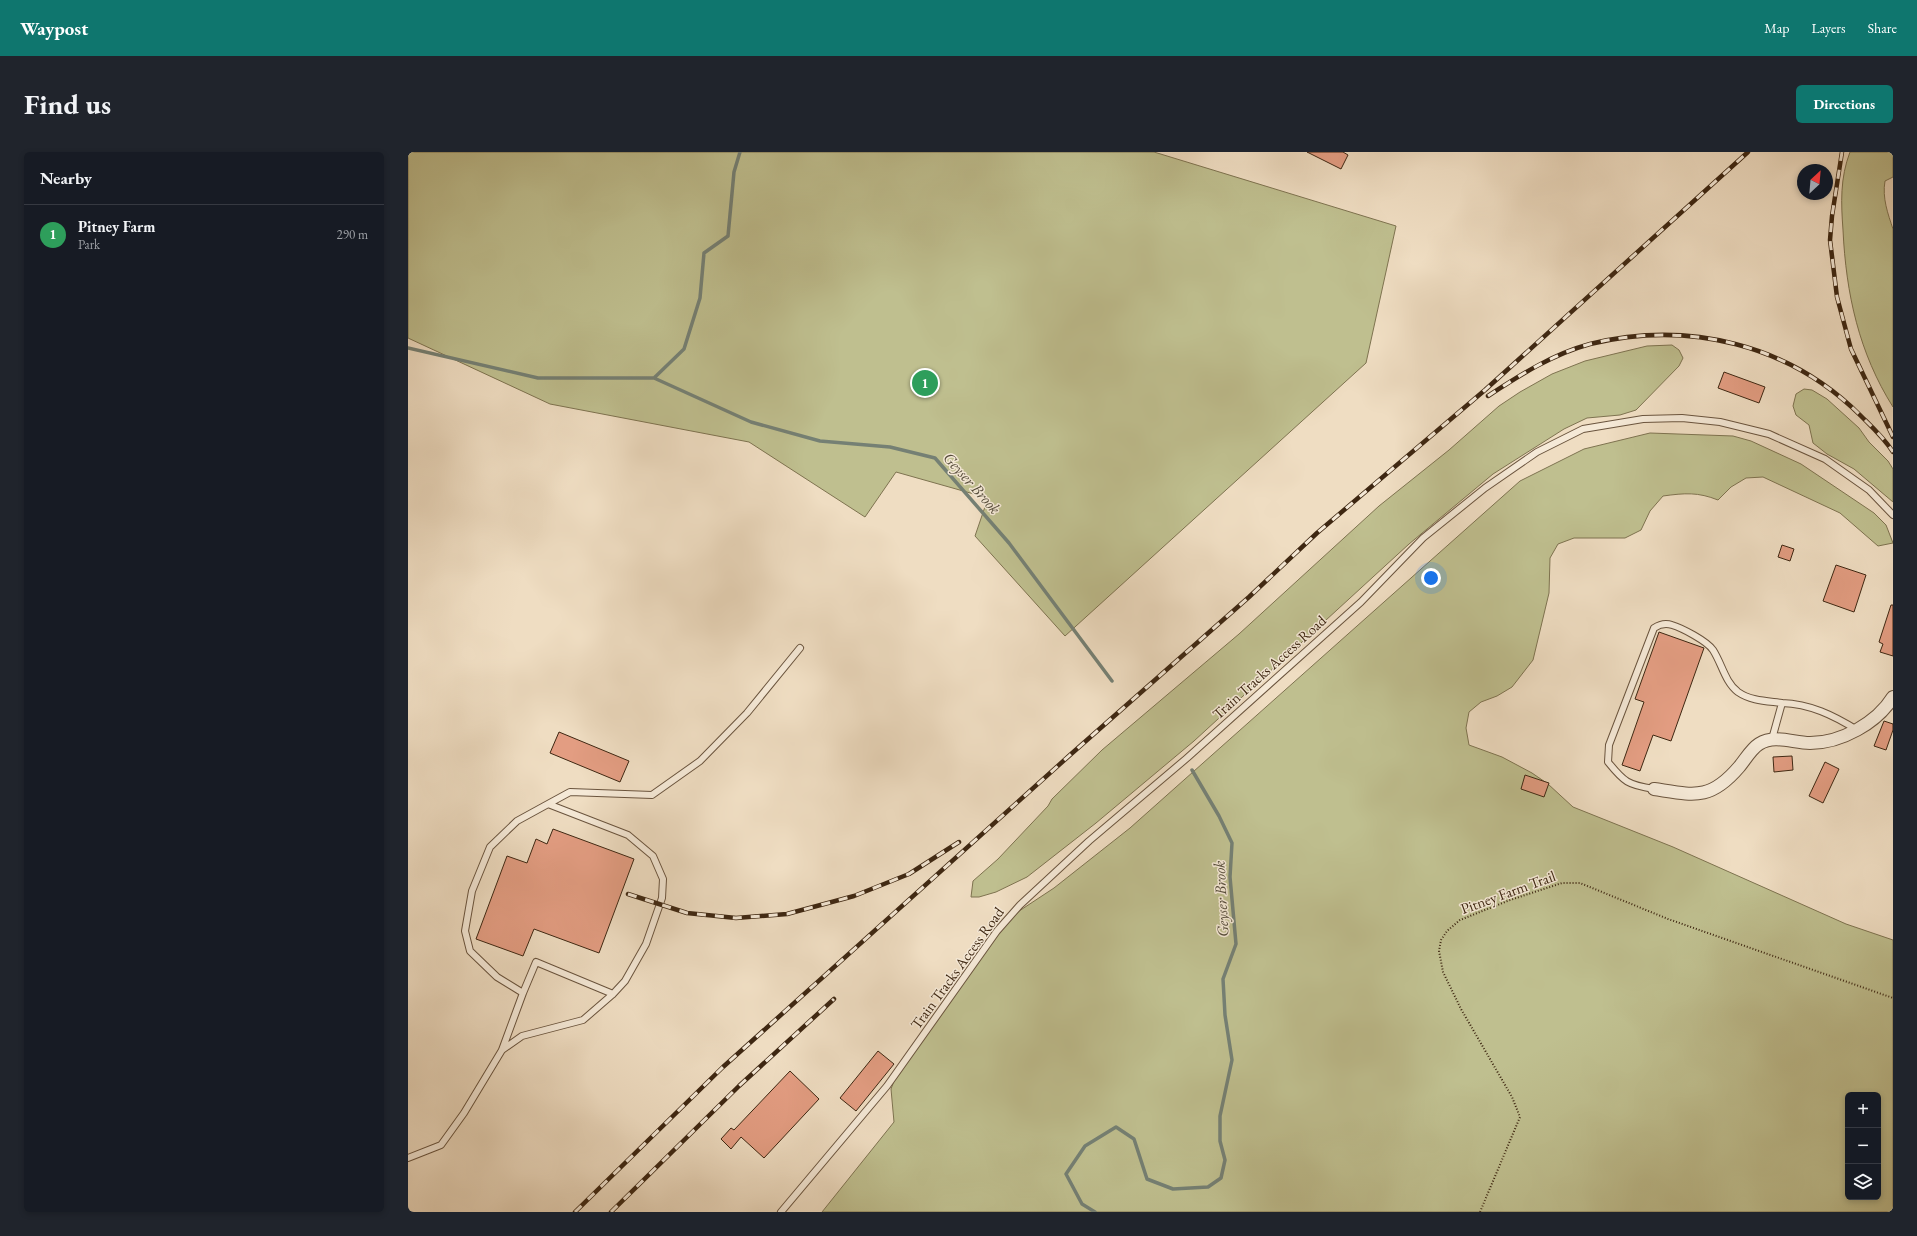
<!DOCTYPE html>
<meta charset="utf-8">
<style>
:root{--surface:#171b24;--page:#20242c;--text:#f1f3f6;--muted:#9ea1a6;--line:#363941;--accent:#0f766e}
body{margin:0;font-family:"EB Garamond",serif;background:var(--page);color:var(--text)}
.controls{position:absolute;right:12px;bottom:12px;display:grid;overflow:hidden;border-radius:6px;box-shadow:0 2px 6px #0003}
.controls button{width:36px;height:36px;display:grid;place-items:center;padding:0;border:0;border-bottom:1px solid var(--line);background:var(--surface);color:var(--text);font:20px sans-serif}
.compass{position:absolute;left:1389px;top:12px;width:36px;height:36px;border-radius:50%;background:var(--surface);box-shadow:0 2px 6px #0003;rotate:26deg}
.you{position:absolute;left:1023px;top:426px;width:14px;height:14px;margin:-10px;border:3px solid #fff;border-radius:50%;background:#1a73e8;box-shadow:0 0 0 6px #1a73e833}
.badge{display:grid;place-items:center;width:26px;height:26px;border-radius:50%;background:var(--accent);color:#fff;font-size:13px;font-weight:700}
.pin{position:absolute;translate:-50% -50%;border:2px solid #fff;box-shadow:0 1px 4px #0006}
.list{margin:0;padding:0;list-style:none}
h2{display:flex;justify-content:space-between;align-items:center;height:52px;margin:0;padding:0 16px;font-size:17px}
h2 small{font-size:13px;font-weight:400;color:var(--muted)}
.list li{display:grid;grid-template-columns:26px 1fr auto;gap:12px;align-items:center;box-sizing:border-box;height:60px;padding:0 16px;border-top:1px solid var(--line)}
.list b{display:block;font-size:15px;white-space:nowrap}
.list p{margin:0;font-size:13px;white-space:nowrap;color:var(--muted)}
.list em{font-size:13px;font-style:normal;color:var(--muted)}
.icon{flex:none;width:22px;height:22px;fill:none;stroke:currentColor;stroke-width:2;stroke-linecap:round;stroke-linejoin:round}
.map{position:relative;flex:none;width:1485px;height:1060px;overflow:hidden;border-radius:6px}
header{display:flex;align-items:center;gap:24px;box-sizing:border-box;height:56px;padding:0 20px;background:var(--accent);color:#fff}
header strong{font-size:19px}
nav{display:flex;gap:22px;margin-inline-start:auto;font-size:14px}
.intro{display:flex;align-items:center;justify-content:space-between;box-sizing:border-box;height:96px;padding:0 24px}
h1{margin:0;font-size:28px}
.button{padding:10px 18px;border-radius:6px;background:var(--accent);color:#fff;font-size:14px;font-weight:700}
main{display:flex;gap:24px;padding:0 24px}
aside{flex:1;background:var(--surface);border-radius:6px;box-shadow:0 2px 6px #0003}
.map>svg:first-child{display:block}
</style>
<header>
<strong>Waypost</strong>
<nav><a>Map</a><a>Layers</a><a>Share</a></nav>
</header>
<div class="intro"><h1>Find us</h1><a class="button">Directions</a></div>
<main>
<aside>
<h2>Nearby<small></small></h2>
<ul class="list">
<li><span class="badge" style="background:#2e9e5b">1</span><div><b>Pitney Farm</b><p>Park</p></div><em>290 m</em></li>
</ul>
</aside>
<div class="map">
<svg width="1485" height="1060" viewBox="0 0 1485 1060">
<rect width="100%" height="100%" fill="#efddc2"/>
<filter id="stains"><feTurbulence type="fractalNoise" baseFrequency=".005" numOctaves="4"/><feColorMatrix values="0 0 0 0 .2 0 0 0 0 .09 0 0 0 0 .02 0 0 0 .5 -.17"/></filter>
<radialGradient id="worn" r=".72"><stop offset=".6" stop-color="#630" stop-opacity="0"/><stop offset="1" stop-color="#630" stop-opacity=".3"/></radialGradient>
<path fill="#bfbf8f" stroke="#7e7350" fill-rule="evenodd" d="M0,0H746L988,74L958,211L657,484L567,384L580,346L488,320L457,365L341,290L142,252L0,186Z
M1442,0H1485V25L1477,29C1474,46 1480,62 1485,77V255C1451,201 1438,142 1435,78C1433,51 1432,26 1442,0Z
M1264,193L1271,198L1275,206L1271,214L1228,258L1212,263L1179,266L1156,277L1085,322L1001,392L786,589L688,671L619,725L588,740L571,745H563L565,729L590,707L640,654L644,647L694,598L831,482L971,354L1041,298L1091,254L1112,240L1144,222L1177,209L1239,194Z
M1396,237L1404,238L1419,247L1451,276L1461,290L1480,309L1485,317V350L1446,317L1419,302L1405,291L1401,273L1388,263L1385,254L1388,242Z
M1242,281L1325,284L1343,289L1393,312L1466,361L1478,373L1485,391L1470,394L1432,361L1355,325L1338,326L1323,335L1310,348C1290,340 1277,341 1255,344L1242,359L1233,378L1217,386H1166L1150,392L1142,406L1141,441L1125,508L1104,535L1089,544L1073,550L1061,560L1058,576L1061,593L1094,605L1124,621L1140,632L1165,655L1265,695L1438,772L1485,788V1060H414L486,970L483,937L489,921L576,793L599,767L646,736L722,676L1112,329L1176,297ZM1440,943H1470V1045H1440Z"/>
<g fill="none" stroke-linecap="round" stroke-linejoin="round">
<path stroke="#758074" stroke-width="3.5" d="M0,196L130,226H246L343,270L412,289L482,295L527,306L601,391L704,529
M246,226L276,197L292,146L296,101L320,84L326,20L332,0
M687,1060L674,1052L658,1022L677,994L708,975L726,987L739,1027L765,1037L800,1035L813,1026L817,1008L812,989V964L824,908L817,863L815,827L828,792L822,725L824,691L811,664L784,618"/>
</g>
<path fill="#e39d82" stroke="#3e2712" d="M899,0H935L940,3L933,17Z
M1316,220L1357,235L1351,251L1310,236Z
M1374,393L1386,397L1382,409L1370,405Z
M1428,413L1458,423L1446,460L1415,449Z
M1483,453H1485V504L1472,500L1475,492L1471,490Z
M1251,480L1296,496L1263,589L1245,583L1232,619L1214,613L1236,550L1227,547Z
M1476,569L1485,572V578L1478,598L1466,594Z
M151,580L221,609L212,630L142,601Z
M1384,604L1385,618L1366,620L1365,605Z
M1417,610L1431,617L1415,651L1401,644Z
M1117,623L1141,631L1136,645L1113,637Z
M145,677L226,707L191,801L126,777L115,804L68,787L99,704L119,711L128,687L139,692Z
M470,899L486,912L448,959L432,946Z
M382,919L411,947L356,1006L333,985L323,997L313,987L323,976L326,978Z"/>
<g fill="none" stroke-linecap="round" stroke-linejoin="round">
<defs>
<path id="service" d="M1364,587L1374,551C1402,552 1425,563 1449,578
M1246,637C1220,633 1216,630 1200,610L1201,593L1246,476C1252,472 1258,471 1264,473C1274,476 1299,489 1305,498C1314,512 1317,530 1330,540C1343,549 1359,549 1374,551
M140,652L162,640L244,643L292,609L339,561L392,496
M115,841L128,810L205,842
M0,1006L33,993L56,961L94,898L115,841L89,825L62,799L57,779L64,739L82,695L109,669L140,652L220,683L245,704L255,727L254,746L238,792L217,829L205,842L175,868L114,884L94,898
M373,1060L479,934L589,779L612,753L681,689L779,606L953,450L1015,386L1077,336L1129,300L1175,277L1235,267L1274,266L1312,270L1361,282L1417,307L1461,338L1485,363"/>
<path id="minor" d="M1246,637C1286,643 1302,649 1331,615C1337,608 1343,597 1351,592C1367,582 1385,591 1402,591C1433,591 1469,571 1485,545"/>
</defs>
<use href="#service" stroke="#6a543e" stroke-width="8"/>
<use href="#minor" stroke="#6a543e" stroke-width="14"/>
<path stroke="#3e2712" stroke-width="2" stroke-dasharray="1 2" stroke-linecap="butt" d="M1072,1060L1112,965L1104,945L1053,857L1035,820L1031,799L1033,788L1039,779L1052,768L1102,748L1154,731H1172L1260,767L1485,846"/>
<use href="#service" stroke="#f5e9d7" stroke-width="6"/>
<use href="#minor" stroke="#f5e9d7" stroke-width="12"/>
<defs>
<path id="rail" d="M1434,0L1424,64L1422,88L1429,145L1443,197L1485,285
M1080,244C1112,223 1145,202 1182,192C1280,168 1381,192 1453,264C1464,275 1476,286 1485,300
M220,742L279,761L328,766L379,762L446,744L501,722L551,690
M167,1060L315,915L662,603L841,445L909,381L1077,238L1340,0
M203,1060L331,934L426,847"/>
</defs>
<use href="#rail" stroke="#3e2712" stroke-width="4.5"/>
<use href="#rail" stroke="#f5e9d7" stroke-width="3" stroke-dasharray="9" stroke-linecap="butt"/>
</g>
<g text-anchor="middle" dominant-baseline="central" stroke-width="3" stroke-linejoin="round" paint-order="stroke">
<g font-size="15" fill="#3e2712" stroke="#f5e9d7">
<text transform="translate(861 515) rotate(-42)">Train Tracks Access Road</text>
<text transform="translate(1100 740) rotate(-20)">Pitney Farm Trail</text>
<text transform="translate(549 816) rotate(-54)">Train Tracks Access Road</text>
</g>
<g font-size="16" font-style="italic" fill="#554c3b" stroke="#f5e9d7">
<text transform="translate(564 331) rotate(48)">Geyser Brook</text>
<text transform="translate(813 747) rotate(-93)">Geyser Brook</text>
</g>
</g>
<rect width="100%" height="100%" filter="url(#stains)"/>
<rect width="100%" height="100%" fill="url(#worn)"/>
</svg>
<div class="controls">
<button>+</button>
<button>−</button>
<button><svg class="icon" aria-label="layers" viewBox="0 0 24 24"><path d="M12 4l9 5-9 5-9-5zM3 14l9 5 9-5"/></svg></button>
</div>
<svg class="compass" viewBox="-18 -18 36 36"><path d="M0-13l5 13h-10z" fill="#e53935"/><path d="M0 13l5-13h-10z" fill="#9ea1a6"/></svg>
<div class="you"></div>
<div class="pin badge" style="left:517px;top:231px;background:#2e9e5b">1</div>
</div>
</main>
